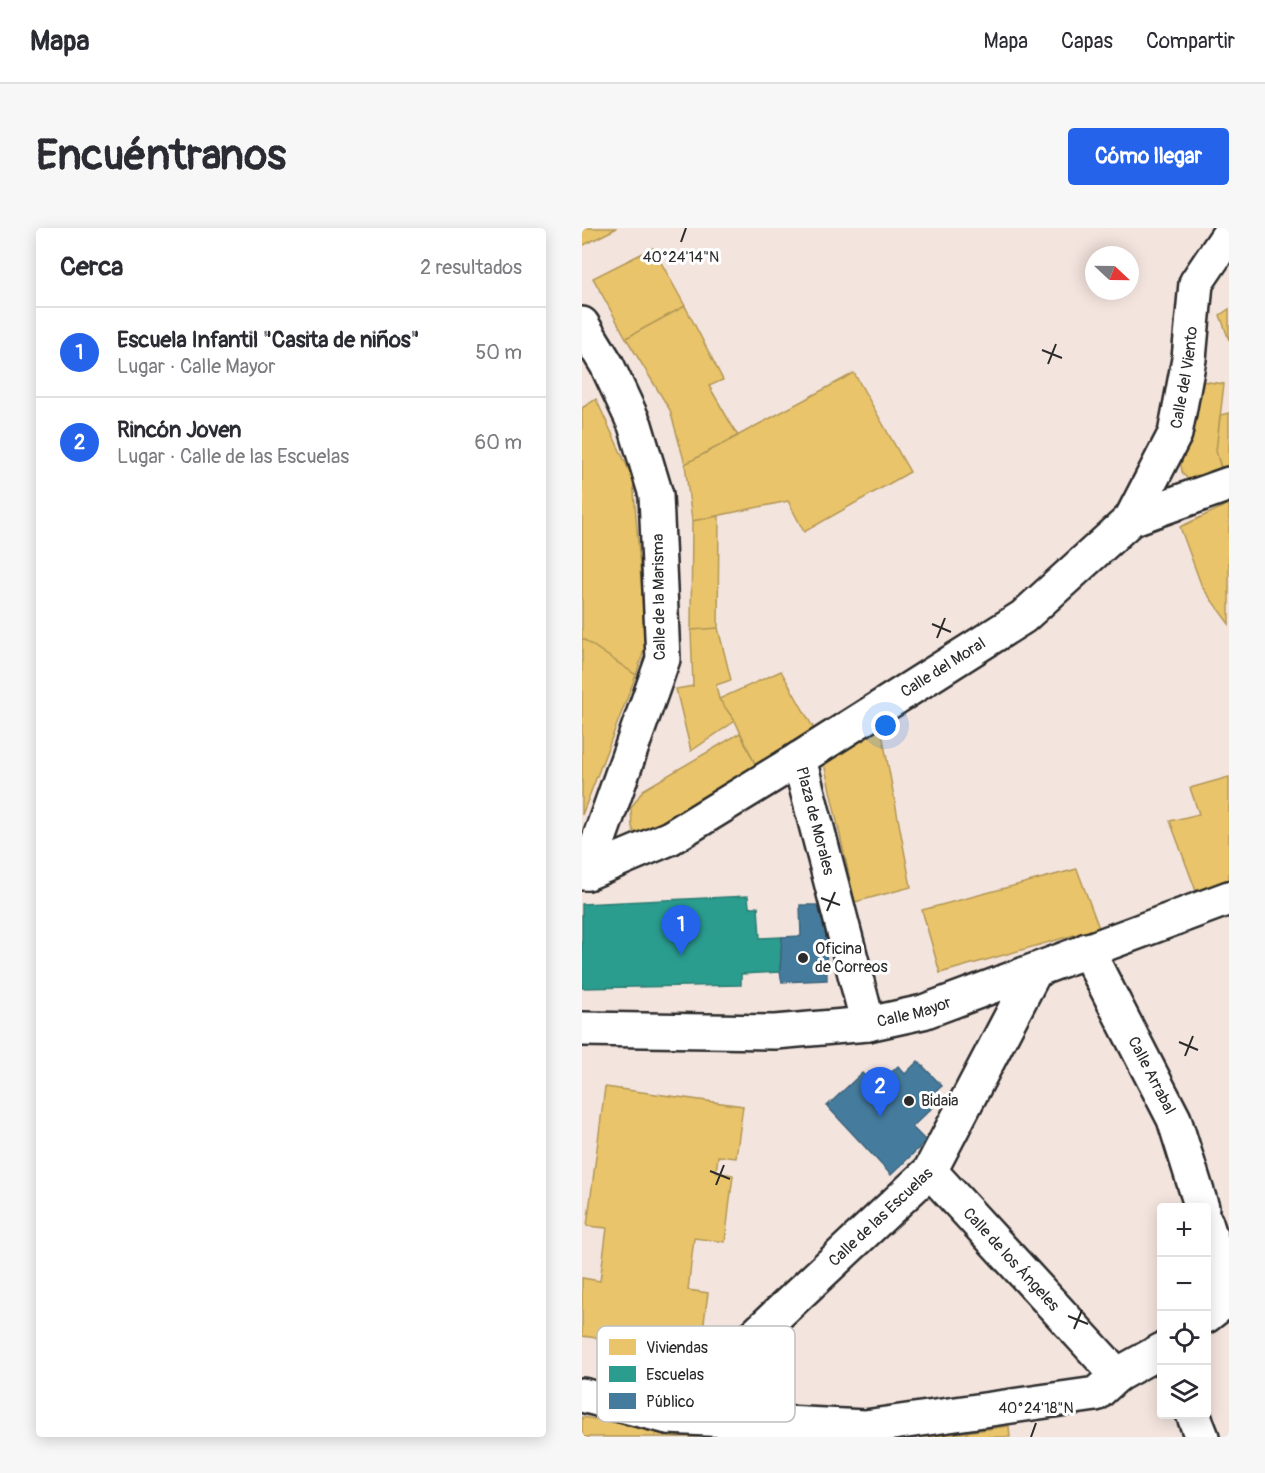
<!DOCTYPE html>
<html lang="es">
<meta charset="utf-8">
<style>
:root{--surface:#fff;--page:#f7f7f7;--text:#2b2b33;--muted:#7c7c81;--line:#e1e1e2;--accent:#2563eb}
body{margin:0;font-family:Pangolin,sans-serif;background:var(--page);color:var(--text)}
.controls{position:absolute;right:18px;bottom:18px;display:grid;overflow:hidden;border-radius:6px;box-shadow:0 3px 15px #0003}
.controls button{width:54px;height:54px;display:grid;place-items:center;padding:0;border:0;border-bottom:2px solid var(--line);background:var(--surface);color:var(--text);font:30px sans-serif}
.compass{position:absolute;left:503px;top:18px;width:54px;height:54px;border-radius:50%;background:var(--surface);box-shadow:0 3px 15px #0003;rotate:112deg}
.you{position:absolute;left:304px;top:498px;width:21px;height:21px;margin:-15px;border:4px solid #fff;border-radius:50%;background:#1a73e8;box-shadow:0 0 0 9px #1a73e833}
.badge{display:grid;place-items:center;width:39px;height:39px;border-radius:50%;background:var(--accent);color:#fff;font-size:20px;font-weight:700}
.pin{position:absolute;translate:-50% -50px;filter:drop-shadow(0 2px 3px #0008)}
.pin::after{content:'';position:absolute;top:32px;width:21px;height:18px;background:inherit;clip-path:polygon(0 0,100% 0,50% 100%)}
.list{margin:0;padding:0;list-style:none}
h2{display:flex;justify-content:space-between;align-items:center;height:78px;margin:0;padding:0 24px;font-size:26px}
h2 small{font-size:20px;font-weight:400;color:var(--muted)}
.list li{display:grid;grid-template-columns:39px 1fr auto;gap:18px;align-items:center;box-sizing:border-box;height:90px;padding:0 24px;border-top:2px solid var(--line)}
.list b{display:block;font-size:22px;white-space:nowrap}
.list p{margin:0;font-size:20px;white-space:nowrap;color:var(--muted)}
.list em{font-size:20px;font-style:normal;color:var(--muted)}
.icon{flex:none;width:33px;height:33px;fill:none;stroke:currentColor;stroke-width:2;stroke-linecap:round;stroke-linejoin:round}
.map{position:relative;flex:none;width:647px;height:1209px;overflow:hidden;border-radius:6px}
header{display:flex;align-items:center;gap:36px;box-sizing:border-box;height:84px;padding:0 30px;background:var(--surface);border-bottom:2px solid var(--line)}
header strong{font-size:28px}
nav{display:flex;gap:33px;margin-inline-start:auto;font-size:21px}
.intro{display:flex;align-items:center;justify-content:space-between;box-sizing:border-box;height:144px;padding:0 36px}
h1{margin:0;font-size:42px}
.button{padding:15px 27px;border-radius:6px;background:var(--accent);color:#fff;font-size:21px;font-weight:700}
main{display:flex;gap:36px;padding:0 36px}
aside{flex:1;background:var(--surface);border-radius:6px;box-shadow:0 3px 15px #0003}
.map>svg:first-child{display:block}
</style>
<header>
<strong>Mapa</strong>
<nav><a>Mapa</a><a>Capas</a><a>Compartir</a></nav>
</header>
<div class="intro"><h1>Encuéntranos</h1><a class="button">Cómo llegar</a></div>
<main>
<aside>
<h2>Cerca<small>2 resultados</small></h2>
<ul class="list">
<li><span class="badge">1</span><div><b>Escuela Infantil &quot;Casita de niños&quot;</b><p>Lugar · Calle Mayor</p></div><em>50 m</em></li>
<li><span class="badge">2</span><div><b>Rincón Joven</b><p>Lugar · Calle de las Escuelas</p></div><em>60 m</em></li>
</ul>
</aside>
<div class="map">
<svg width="647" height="1209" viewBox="0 0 647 1209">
<rect width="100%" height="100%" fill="#f4e4de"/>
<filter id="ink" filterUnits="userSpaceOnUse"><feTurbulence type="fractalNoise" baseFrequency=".0167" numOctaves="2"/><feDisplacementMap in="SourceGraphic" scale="12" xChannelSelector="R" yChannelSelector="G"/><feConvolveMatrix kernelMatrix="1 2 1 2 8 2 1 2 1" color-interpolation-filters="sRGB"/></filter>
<g filter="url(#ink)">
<path fill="#e9c46a" stroke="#b09657" stroke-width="1.5" d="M0,0H35L0,18Z
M71,20L103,78L44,110L11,50Z
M103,78L141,152L127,158L156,208L103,236L88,182L44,110Z
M647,81V112L638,87Z
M272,145L328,244L222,304L206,273L110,293L103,236Z
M610,152L642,156L634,223L643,255L615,256L606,252L600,244L599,237Z
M14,171L51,251L64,416L54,447L0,410V180Z
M647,185V247L642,249L634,223L638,187Z
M647,276V396L620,359L598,299Z
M137,288L136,400L109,402L110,293Z
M136,400L149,452L134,457L137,471L153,493L109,523L94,461L111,458L109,402Z
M0,410L54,447L0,587Z
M199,443L232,501L175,540L153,493L137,471Z
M299,500L329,659L273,674L241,531Z
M158,505L175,540L54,610L50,598L49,580L61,562Z
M647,549V651L614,663L588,593L617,586L608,560Z
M495,641L517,700L358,745L340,682Z
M23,859L161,878L154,930L136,928L134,944L151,947L143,1014L112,1010L106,1062L126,1065L118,1123L0,1108V1050L18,1053L25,1000L5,998Z
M0,1189L74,1201L73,1209H0Z
M427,1198L428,1209H385V1204Z
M74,1201L119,1206V1209H73Z
M385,1204V1209H338Z"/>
<path fill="#2a9d8f" stroke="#2a7b71" stroke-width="1.5" d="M166,668L167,679H176L178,710L200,709L198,744L159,746V757L0,760V676Z"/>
<path fill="#457b9d" stroke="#3d637b" stroke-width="1.5" d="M218,677H243L245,752L200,754L198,744L200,709L219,708Z
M336,833L360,858L345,871L352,878L330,899L344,913L309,947L245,878L280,845L294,859L316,838L323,846Z"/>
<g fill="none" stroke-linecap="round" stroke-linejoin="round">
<defs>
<g id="street">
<path d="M0,96L25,137L53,197L74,267L81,431L5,645"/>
<path id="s1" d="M549,291L593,206L607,131L614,55L647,6"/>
<path id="s2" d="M217,531L286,796"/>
<path id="s3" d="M0,645H5L88,610L217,531L441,389L549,291L647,256"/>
<path id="s4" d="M505,722L592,891L620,980"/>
<path id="s5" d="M348,943L535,1147"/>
<path d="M624,995L647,1067"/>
<path d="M624,1088L647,1070"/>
<path d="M0,1167L86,1189L283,1199L514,1166L535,1147L580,1122"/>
<path d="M611,1186L620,1209"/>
<path id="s6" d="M86,1189L348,943L453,743"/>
</g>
<g id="secondary">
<path id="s7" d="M0,801L193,804L286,796L341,784L647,670"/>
</g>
</defs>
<use href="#street" stroke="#2b2b2b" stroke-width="38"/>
<use href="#secondary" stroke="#2b2b2b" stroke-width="38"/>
<use href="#street" stroke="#fff" stroke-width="33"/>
<use href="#secondary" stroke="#fff" stroke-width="33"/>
</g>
</g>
<path fill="none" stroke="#2b2b2b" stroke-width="2" d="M99,14L104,0M460,122L480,130M466,136L474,116M350,396L369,404M355,410L363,390M239,670L258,677M245,683L253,664M597,814L616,822M603,828L611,808M128,943L148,951M134,957L142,937M486,1088L506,1096M492,1101L500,1082M449,1209L454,1195"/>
<g fill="#2b2b2b" stroke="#fff" stroke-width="2">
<circle cx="221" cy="730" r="6"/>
<circle cx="327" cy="873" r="6"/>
</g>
<g text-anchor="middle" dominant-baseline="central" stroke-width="6" stroke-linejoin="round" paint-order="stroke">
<g font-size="16" fill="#2b2b2b" stroke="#fff">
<text stroke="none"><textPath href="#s1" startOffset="153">Calle del Viento</textPath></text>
<text transform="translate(77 369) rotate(-91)">Calle de la Marisma</text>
<text stroke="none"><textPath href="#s3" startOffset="417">Calle del Moral</textPath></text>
<text stroke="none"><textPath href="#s2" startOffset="64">Plaza de Morales</textPath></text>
<text stroke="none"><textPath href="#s7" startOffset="334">Calle Mayor</textPath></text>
<text stroke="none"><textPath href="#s4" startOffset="141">Calle Arrabal</textPath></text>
<text stroke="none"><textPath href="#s6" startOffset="292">Calle de las Escuelas</textPath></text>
<text stroke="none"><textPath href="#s5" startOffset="120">Calle de los Ángeles</textPath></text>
</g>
<g font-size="16" fill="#2b2b2b" stroke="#fff" text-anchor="start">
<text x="233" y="721">Oficina<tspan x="233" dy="18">de Correos</tspan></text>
<text x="339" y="873">Bidaia</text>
</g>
</g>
<rect x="15" y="1098" width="198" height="96" rx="9" fill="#fff" stroke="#bfbfbf" stroke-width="1.5"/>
<rect x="27" y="1111" width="27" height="16" fill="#e9c46a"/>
<rect x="27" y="1138" width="27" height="16" fill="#2a9d8f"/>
<rect x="27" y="1165" width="27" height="16" fill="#457b9d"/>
<g font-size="16" fill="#2b2b2b">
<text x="64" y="1125">Viviendas</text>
<text x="64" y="1152">Escuelas</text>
<text x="64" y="1179">Público</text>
</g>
<g font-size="15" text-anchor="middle" fill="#2b2b2b" stroke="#fff" stroke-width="6" stroke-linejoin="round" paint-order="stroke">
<text x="99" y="34">40°24'14"N</text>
<text x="454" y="1185">40°24'18"N</text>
</g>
</svg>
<div class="controls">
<button>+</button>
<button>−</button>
<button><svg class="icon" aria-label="locate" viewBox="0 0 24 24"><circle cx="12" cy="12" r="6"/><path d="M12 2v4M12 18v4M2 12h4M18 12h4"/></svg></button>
<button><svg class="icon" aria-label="layers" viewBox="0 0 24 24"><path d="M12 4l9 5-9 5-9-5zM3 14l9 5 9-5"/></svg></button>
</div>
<svg class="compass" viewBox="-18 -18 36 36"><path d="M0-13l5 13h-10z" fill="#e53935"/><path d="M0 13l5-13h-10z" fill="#7c7c81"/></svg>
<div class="you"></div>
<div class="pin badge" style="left:99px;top:727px">1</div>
<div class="pin badge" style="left:298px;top:889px">2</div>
</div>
</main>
